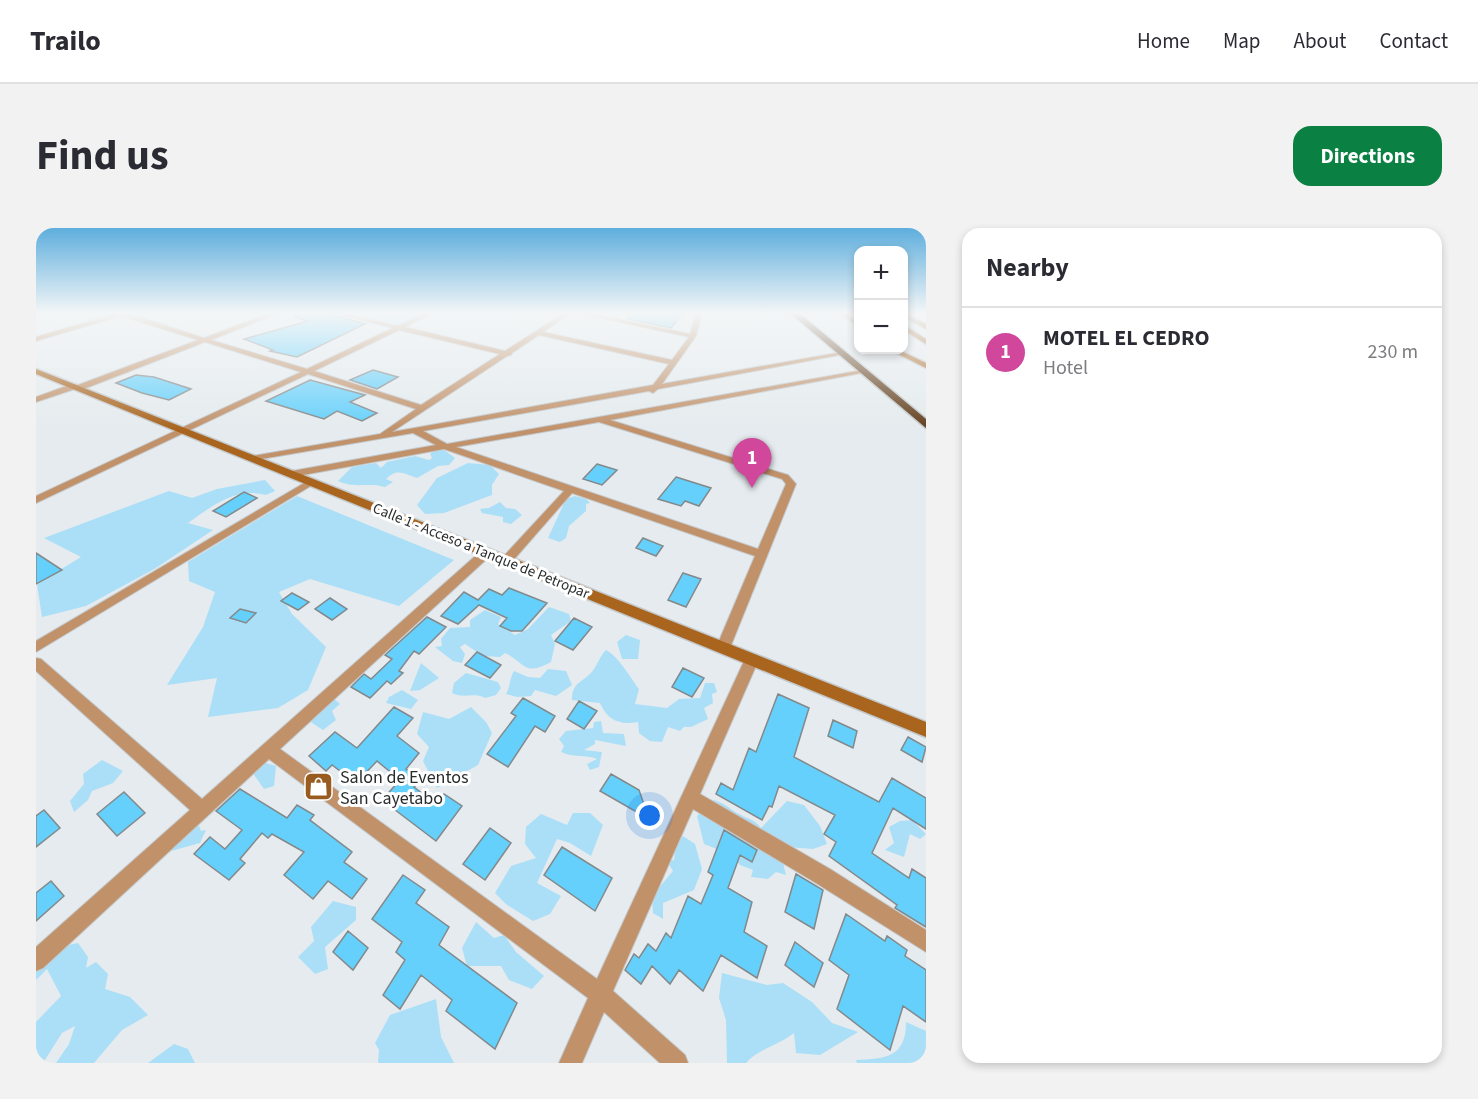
<!DOCTYPE html>
<meta charset="utf-8">
<style>
:root{--surface:#fff;--page:#f2f2f3;--text:#2b2b33;--muted:#7c7c81;--line:#e1e1e2;--accent:#0b8043}
body{margin:0;font-family:"Source Sans 3",sans-serif;background:var(--page);color:var(--text)}
.controls{position:absolute;right:18px;top:18px;display:grid;overflow:hidden;border-radius:12px;box-shadow:0 3px 9px #0003}
.controls button{width:54px;height:54px;display:grid;place-items:center;padding:0;border:0;border-bottom:2px solid var(--line);background:var(--surface);color:var(--text);font:30px sans-serif}
.you{position:absolute;left:614px;top:588px;width:21px;height:21px;margin:-15px;border:4px solid #fff;border-radius:50%;background:#1a73e8;box-shadow:0 0 0 9px #1a73e833}
.badge{display:grid;place-items:center;width:39px;height:39px;border-radius:50%;background:var(--accent);color:#fff;font-size:20px;font-weight:700}
.pin{position:absolute;translate:-50% -50px;filter:drop-shadow(0 2px 3px #0008)}
.pin::after{content:'';position:absolute;top:32px;width:21px;height:18px;background:inherit;clip-path:polygon(0 0,100% 0,50% 100%)}
.list{margin:0;padding:0;list-style:none}
h2{display:flex;justify-content:space-between;align-items:center;height:78px;margin:0;padding:0 24px;font-size:26px}
h2 small{font-size:20px;font-weight:400;color:var(--muted)}
.list li{display:grid;grid-template-columns:39px 1fr auto;gap:18px;align-items:center;box-sizing:border-box;height:90px;padding:0 24px;border-top:2px solid var(--line)}
.list b{display:block;font-size:22px;white-space:nowrap}
.list p{margin:0;font-size:20px;white-space:nowrap;color:var(--muted)}
.list em{font-size:20px;font-style:normal;color:var(--muted)}
.map{position:relative;flex:none;width:890px;height:835px;overflow:hidden;border-radius:18px}
header{display:flex;align-items:center;gap:36px;box-sizing:border-box;height:84px;padding:0 30px;background:var(--surface);border-bottom:2px solid var(--line)}
header strong{font-size:28px}
nav{display:flex;gap:33px;margin-inline-start:auto;font-size:21px}
.intro{display:flex;align-items:center;justify-content:space-between;box-sizing:border-box;height:144px;padding:0 36px}
h1{margin:0;font-size:42px}
.button{padding:15px 27px;border-radius:18px;background:var(--accent);color:#fff;font-size:21px;font-weight:700}
main{display:flex;gap:36px;padding:0 36px}
aside{flex:1;background:var(--surface);border-radius:18px;box-shadow:0 3px 9px #0003}
.map>svg:first-child{display:block}
</style>
<header>
<strong>Trailo</strong>
<nav><a>Home</a><a>Map</a><a>About</a><a>Contact</a></nav>
</header>
<div class="intro"><h1>Find us</h1><a class="button">Directions</a></div>
<main>
<div class="map">
<svg width="890" height="835" viewBox="0 0 890 835">
<rect width="100%" height="100%" fill="#e5ebee"/>
<path fill="#abdff7" d="M314,85H390L364,97Z
M408,222L419,230L413,237L402,238L381,250C367,245 361,240 350,251L357,254L349,259C332,254 320,261 302,253L316,239L340,235L345,240L351,234L379,228L393,232L396,230L394,226L397,223Z
M432,235L454,237L463,246L456,257V267L408,285L389,286L381,277L401,250Z
M229,252L239,263L230,267C200,259 176,278 152,295L177,302L120,340L50,378L6,389L1,356L45,329L8,310L133,263L156,270L181,261Z
M261,268L418,332L363,378L274,351L243,364L256,386L290,419L272,462L242,480L172,489L181,450L131,457L167,399L179,364L153,353L152,334Z
M539,268L550,271L554,275L550,276V283L533,298L530,310L524,314L512,310L530,271Z
M464,274L470,280L479,281L486,287L475,296L467,294V289L446,285L444,281L453,280Z
M513,379L533,386L535,393L515,407L519,416L515,434C487,449 490,435 469,425L464,429L447,428L429,416L424,419L429,426L426,435L417,433L399,419L406,418L405,411L414,400L434,399V392L449,382L465,389L462,396L479,407L492,401Z
M590,407L604,412L602,431H586L581,414Z
M570,422C582,428 594,449 603,461L599,476L631,480L643,471L664,470L669,455H678L681,464L676,466L677,475L668,480L672,491L655,499H648L644,503L632,499L626,514L614,513L603,505L602,494C584,497 572,493 564,475L536,472C536,456 543,456 554,446C561,439 563,429 570,422Z
M385,435L403,450L384,462L374,463Z
M512,441L530,443L536,457L520,468L499,462L495,468L481,469L470,466C475,458 473,451 478,443L492,449L504,450Z
M430,445L462,454L465,460L460,467L449,470C438,464 428,471 416,465L418,455Z
M366,462L382,472L375,481L350,475L353,469Z
M295,468L304,476L296,483L300,492L287,502L270,491Z
M435,479L450,494L456,505L442,537L401,560L387,533L393,519L381,506L387,484L413,491Z
M565,493L567,505L588,506L590,518L559,512V516L548,522L566,524L563,539L554,542L551,536L561,531C550,526 537,530 525,524L528,518L523,511L530,503L557,500L558,494Z
M66,532L87,543L77,555L56,563L52,572L38,584L34,573L48,556L47,546Z
M226,534L240,538L238,558L228,561L216,544Z
M678,572C693,577 694,582 705,587C714,592 718,591 725,600L751,573L768,577L784,598L791,616L777,621L751,619L756,632L747,635L750,647L740,644L732,651L715,649L717,642L704,637L696,627L668,616L661,588Z
M537,585H554L567,597L555,628L534,615L521,611L501,655L525,668L514,686L497,693L471,677L459,665L475,638L500,630L489,616L490,599L505,586L531,597Z
M876,592L890,606L884,611L874,606L868,629L849,622L858,615L853,599L864,593Z
M162,595L165,603L170,602L164,615L135,623L131,615Z
M647,608L659,616L666,641L658,662L627,675V691L617,685L616,668L637,643L631,633L638,632L640,616Z
M297,673L320,679V692L289,719L292,741L279,746L262,729L278,713L275,699Z
M440,694L458,710L468,707L480,724L508,748L496,761L473,752L465,738H431L426,720Z
M42,715L52,729L50,740L60,734L72,746L69,761L94,769L112,787L86,802L58,835H20L33,816L39,798L26,805L7,835H0V794L25,768L11,741L0,752V732L18,720Z
M686,745L731,757L747,755L776,774L796,795L822,804L784,827L760,825L758,805C743,817 722,821 710,835H691L690,792L683,770Z
M400,771L405,809L418,835H342L343,822L339,815L354,787Z
M870,794L890,803V835H821L820,832C850,831 870,829 870,794Z
M138,816L152,821L159,835H112Z"/>
<path fill="#64d0fb" stroke="#83898b" stroke-width="1.5" d="M259,85H290L329,96L261,129L234,123L237,122L208,111L272,93L258,89Z
M592,85H647L635,100L592,91Z
M337,142L362,149L341,161L314,152Z
M100,147L118,149L155,161L133,172L106,165L80,155Z
M274,152L329,167L314,174L341,185L326,193L301,183L288,191L230,173Z
M561,236L581,242L566,257L547,251Z
M640,249L675,260L663,278L649,273L645,278L622,271Z
M208,264L221,270L190,289L177,283Z
M607,310L627,318L620,328L600,320Z
M0,325L26,342L0,356Z
M647,345L665,351L650,379L632,372Z
M473,360L511,375L486,403H475L464,398L471,390L443,377L422,396L405,388L428,364L442,372L453,361L466,367Z
M256,365L273,374L262,382L245,373Z
M294,370L311,381L296,392L279,381Z
M204,381L220,385L210,395L194,390Z
M391,389L410,399L383,426L378,423L363,443L367,445L355,456L351,453L334,470L315,459L328,446L335,451L356,431L349,427Z
M538,390L556,399L537,422L519,413Z
M441,424L465,437L454,450L429,437Z
M647,440L668,450L656,469L636,459Z
M742,466L773,480L758,529L843,574L856,550L890,570V601L857,580L836,625L873,650L876,641L890,650V699L859,680L861,677L793,628L800,614L788,606L799,587L743,558L736,579L733,578L726,592L680,566L685,555L697,562L713,520L720,524Z
M487,470L519,488L509,504L499,498L472,539L451,526L480,488L475,485Z
M543,473L561,483L548,501L531,491Z
M358,479L377,490L361,508L383,525L370,541L386,552L378,559L400,576L408,566L426,578L400,613L346,572L364,552L341,533L320,555L296,537L290,543L273,528L299,504L321,520Z
M797,492L821,503L817,520L792,508Z
M872,509L890,519L886,534L865,522Z
M575,546L603,562L613,591L564,563Z
M204,561L251,590L261,577L278,587L274,592L316,624L308,634L331,651L316,671L292,653L277,671L248,647L268,624L236,606L232,610L226,605L204,631L209,635L193,652L158,626L174,609L189,621L206,602L180,583Z
M88,564L109,585L81,608L61,586Z
M8,582L24,600L0,619V588Z
M454,600L475,615L449,652L427,636Z
M688,602L721,622L716,634L704,627L692,660L716,674L708,704L731,718L721,750L685,727L667,763L643,742L634,756L616,738L605,756L589,742L598,726L603,730L612,716L620,723L630,705L635,710L652,668L665,676L677,647L672,644Z
M526,619L576,650L559,683L508,647Z
M760,646L787,662L778,701L749,684Z
M367,647L389,662L380,675L413,699L403,717L481,775L459,821L410,783L416,772L385,747L364,781L347,767L369,732L360,724L366,714L336,691Z
M15,653L28,668L0,693V665Z
M810,686L849,713L851,708L871,722L869,728L890,742V794L867,778L854,822L801,781L813,747L793,732Z
M312,703L332,720L317,742L297,724Z
M759,714L787,735L778,759L749,737Z"/>
<g fill="none" stroke-linecap="round" stroke-linejoin="round">
<defs>
<path id="street" d="M81,85H91L168,110L234,85H243L175,112L271,141L357,100L297,85H308L362,98L389,85H397L369,99L469,123L528,85H535L507,104L636,132L653,109L541,85H554L654,106L660,85H666L660,108L626,156L806,124L809,126L622,161L617,165L613,163L387,203L411,216L827,142L831,144L574,192L752,247L760,256L694,420L692,424H682L680,420L719,328L536,265L474,336H466L464,333L466,330L528,263L408,221L256,249L251,246L256,243L400,217L377,205L214,233L212,231L217,228L344,206L380,181L272,146L0,275V268L265,144L169,114L45,162L39,161L0,174V169L36,156L42,157L162,112L85,88L0,113V109ZM363,102L464,126L385,177L278,143ZM503,107L633,136L617,157L356,204L471,128L475,127L476,125ZM563,194L746,251L750,256L722,321L420,219Z
M275,251L278,252V256L0,424V413Z
M450,321L456,325L454,328L244,521L561,751L709,431L711,427H721L723,431L664,566L794,641L890,702V724L780,655L657,581L577,763L649,827L652,835H624L568,784L546,835H523L552,770L233,531L7,740L0,743V719L154,582L0,443V430L5,431L166,571L446,322Z"/>
<path id="secondary" d="M805,85H812L822,94V99Z
M868,85L890,96V101L868,89Z
M868,97L890,111V116L868,102Z
M854,122H863L890,135V140Z
M0,141L890,494V509L0,146Z"/>
<path id="highway" d="M754,85H763L890,191V200Z"/>
</defs>
<use href="#street" stroke="#c3c8cb" stroke-width="2"/>
<use href="#secondary" stroke="#c3c8cb" stroke-width="3"/>
<use href="#highway" stroke="#c3c8cb" stroke-width="3"/>
<use href="#street" fill="#c19169" fill-rule="evenodd"/>
<use href="#secondary" fill="#a9641e" fill-rule="evenodd"/>
<use href="#highway" fill="#623d1b" fill-rule="evenodd"/>
</g>
<linearGradient id="sky" x2="0" y2="1"><stop stop-color="#5eaedd"/><stop offset="0.42" stop-color="#f3f6f7"/><stop offset="1" stop-color="#f3f6f7" stop-opacity="0"/></linearGradient>
<rect width="890" height="202" fill="url(#sky)"/>
<defs>
<symbol id="shop-square" viewBox="-11 -11 22 22"><rect x="-9" y="-9" width="18" height="18" rx="4" fill="#995c20" stroke="#fff"/><path d="M-5-2.5h2.3a2.7 3.5 0 0 1 5.4 0H5L5.5 6h-11ZM-1.5-2.5h3a1.5 2.3 0 0 0-3 0Z" fill="#fff"/></symbol>
</defs>
<g fill-rule="evenodd">
<use href="#shop-square" x="266" y="542" width="33" height="33"/>
</g>
<g text-anchor="middle" dominant-baseline="central" stroke-width="6" stroke-linejoin="round" paint-order="stroke">
<g font-size="15" fill="#292b2c" stroke="#fff">
<text transform="translate(445 323) rotate(22)">Calle 1 - Acceso a Tanque de Petropar</text>
</g>
<g font-size="18" fill="#292b2c" stroke="#fff" text-anchor="start">
<text x="304" y="549">Salon de Eventos<tspan x="304" dy="21">San Cayetabo</tspan></text>
</g>
</g>
</svg>
<div class="controls">
<button>+</button>
<button>−</button>
</div>
<div class="you"></div>
<div class="pin badge" style="left:716px;top:260px;background:#d1479c">1</div>
</div>
<aside>
<h2>Nearby<small></small></h2>
<ul class="list">
<li><span class="badge" style="background:#d1479c">1</span><div><b>MOTEL EL CEDRO</b><p>Hotel</p></div><em>230 m</em></li>
</ul>
</aside>
</main>
